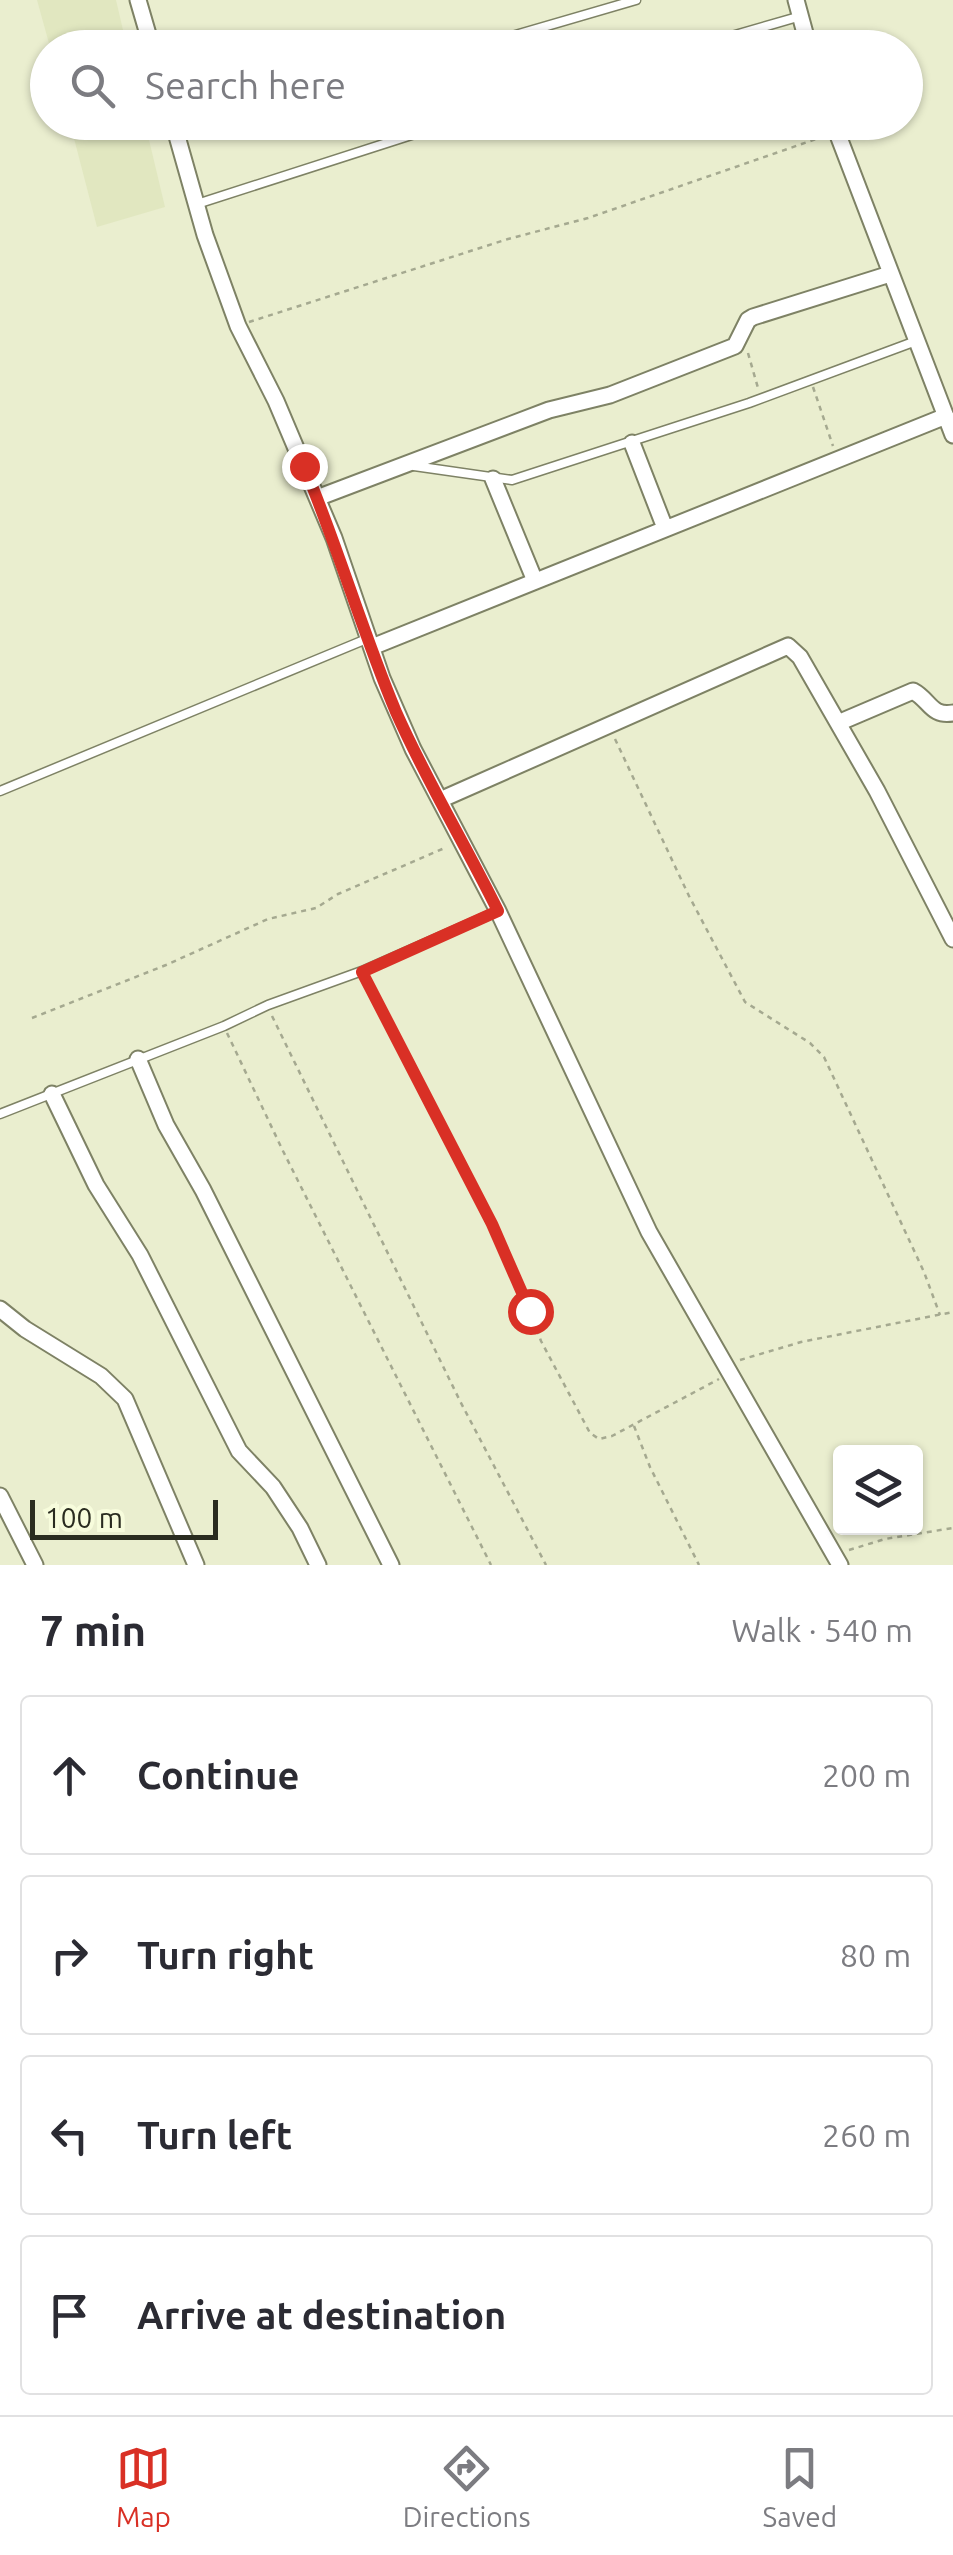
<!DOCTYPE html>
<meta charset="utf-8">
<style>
:root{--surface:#fff;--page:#f2f2f3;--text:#2b2b33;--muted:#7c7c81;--line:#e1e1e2;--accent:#d93025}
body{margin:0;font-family:Ubuntu,sans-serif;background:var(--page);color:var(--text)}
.controls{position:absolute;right:30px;bottom:30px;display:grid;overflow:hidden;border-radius:10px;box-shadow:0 2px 8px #0004}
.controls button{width:90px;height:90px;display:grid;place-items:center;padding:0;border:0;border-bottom:2px solid var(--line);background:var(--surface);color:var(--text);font:50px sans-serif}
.scale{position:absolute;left:30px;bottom:25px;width:188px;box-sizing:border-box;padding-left:10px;border:5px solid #2a2c20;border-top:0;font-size:28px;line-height:35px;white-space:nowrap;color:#2a2c20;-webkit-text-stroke:8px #f7fcdc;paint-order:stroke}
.stop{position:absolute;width:30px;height:30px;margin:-22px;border:8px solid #d93025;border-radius:50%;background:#fff}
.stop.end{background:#d93025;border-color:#fff;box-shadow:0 2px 10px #0008}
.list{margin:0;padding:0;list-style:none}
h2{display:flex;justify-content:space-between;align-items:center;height:130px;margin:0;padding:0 40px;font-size:42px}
h2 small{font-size:32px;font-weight:400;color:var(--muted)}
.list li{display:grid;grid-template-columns:65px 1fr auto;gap:30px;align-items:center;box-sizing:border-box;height:160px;margin:0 20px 20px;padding:0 20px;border:2px solid var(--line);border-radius:10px}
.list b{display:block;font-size:38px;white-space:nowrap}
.list em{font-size:32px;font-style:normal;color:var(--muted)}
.icon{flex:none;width:55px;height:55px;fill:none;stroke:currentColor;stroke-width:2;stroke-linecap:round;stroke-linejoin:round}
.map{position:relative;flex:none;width:953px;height:1565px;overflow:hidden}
.search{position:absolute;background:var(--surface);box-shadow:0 2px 8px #0004;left:30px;right:30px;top:30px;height:110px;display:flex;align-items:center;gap:25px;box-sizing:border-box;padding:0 35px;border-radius:55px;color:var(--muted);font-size:38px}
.sheet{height:850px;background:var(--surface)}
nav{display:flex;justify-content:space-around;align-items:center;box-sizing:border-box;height:140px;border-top:2px solid var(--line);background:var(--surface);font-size:28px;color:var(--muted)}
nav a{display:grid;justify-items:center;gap:5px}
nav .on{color:var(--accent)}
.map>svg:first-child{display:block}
</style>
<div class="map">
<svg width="953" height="1565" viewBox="0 0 953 1565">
<rect width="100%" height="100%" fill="#eaeecf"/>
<path fill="#e1e7c0" d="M37,0H116L127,47H50Z
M70,123H145L165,207L97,227Z"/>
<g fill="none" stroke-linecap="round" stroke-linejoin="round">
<defs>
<path id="service" d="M471,48L636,0
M690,48L801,16
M197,204L452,122
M414,466L512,480L749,403L916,341
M0,791L369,638
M0,1114L224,1026L268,1005L362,971L498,911"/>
<path id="minor" d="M138,0L152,48
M796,0L809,48
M173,122L205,235L238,326L276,401L334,538L382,678L413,749L498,911L649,1232L840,1565
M833,122L953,435
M632,443L665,528
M493,479L535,581
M317,498L549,410L610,395L735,346L748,320L753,317L890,274
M372,647L946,416
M838,723L913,691C930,700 931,717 953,713
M440,800L788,646L800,657L877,791L953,939
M138,1059L166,1125L203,1190L391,1565
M52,1094L96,1185L140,1255L239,1451L273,1487L300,1528L318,1565
M0,1309L25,1329L101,1376L125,1399L196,1565
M0,1496L35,1565"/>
</defs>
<use href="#service" stroke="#7e8265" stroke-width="11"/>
<use href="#minor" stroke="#7e8265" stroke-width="19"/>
<path stroke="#a5a990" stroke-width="2.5" stroke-dasharray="5 5" stroke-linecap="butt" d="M249,322L508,239L588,218L822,137
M748,353L758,388
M813,387L833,446
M615,739L689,896L745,1002L810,1043L824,1057L924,1272L940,1315
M366,979L491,1224L519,1281L541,1341L590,1433L599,1439L612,1436L719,1379
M272,1016L460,1401L546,1565
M32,1018L166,965L268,919L316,908L338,894L447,847
M227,1033L283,1151L491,1565
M740,1360L801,1342L953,1312
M634,1426L650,1467L699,1565
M849,1550L885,1539L953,1528"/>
<use href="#service" stroke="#fff" stroke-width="8"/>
<use href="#minor" stroke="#fff" stroke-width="15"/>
</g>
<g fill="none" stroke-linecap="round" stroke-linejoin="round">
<path stroke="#d93025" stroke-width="12" d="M304,466C338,547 362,631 396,712C426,780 465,844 498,911L362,972L492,1224L530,1311"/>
</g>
</svg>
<div class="controls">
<button><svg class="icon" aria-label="layers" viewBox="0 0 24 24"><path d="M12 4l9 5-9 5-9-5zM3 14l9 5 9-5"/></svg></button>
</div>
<div class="scale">100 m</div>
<div class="stop" style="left:530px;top:1311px"></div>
<div class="stop end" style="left:304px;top:466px"></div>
<div class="search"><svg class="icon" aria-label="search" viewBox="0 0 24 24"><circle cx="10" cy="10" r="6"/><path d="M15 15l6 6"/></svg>Search here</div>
</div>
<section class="sheet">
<h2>7 min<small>Walk · 540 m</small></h2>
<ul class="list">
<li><svg class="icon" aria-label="ahead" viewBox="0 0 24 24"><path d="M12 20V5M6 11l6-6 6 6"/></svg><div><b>Continue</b></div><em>200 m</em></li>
<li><svg class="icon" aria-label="right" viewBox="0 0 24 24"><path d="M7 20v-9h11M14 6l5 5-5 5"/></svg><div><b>Turn right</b></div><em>80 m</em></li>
<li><svg class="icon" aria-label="left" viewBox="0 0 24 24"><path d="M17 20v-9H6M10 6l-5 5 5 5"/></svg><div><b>Turn left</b></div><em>260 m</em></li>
<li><svg class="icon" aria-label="arrive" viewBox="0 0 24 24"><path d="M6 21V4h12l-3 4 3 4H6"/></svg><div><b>Arrive at destination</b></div></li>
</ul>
</section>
<nav>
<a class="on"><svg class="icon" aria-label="map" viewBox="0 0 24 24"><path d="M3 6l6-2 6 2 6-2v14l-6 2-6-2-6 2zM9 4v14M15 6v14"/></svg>Map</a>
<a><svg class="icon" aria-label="directions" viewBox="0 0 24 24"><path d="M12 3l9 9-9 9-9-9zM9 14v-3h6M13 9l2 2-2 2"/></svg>Directions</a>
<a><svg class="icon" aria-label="saved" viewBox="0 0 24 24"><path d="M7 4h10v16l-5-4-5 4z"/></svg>Saved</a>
</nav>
